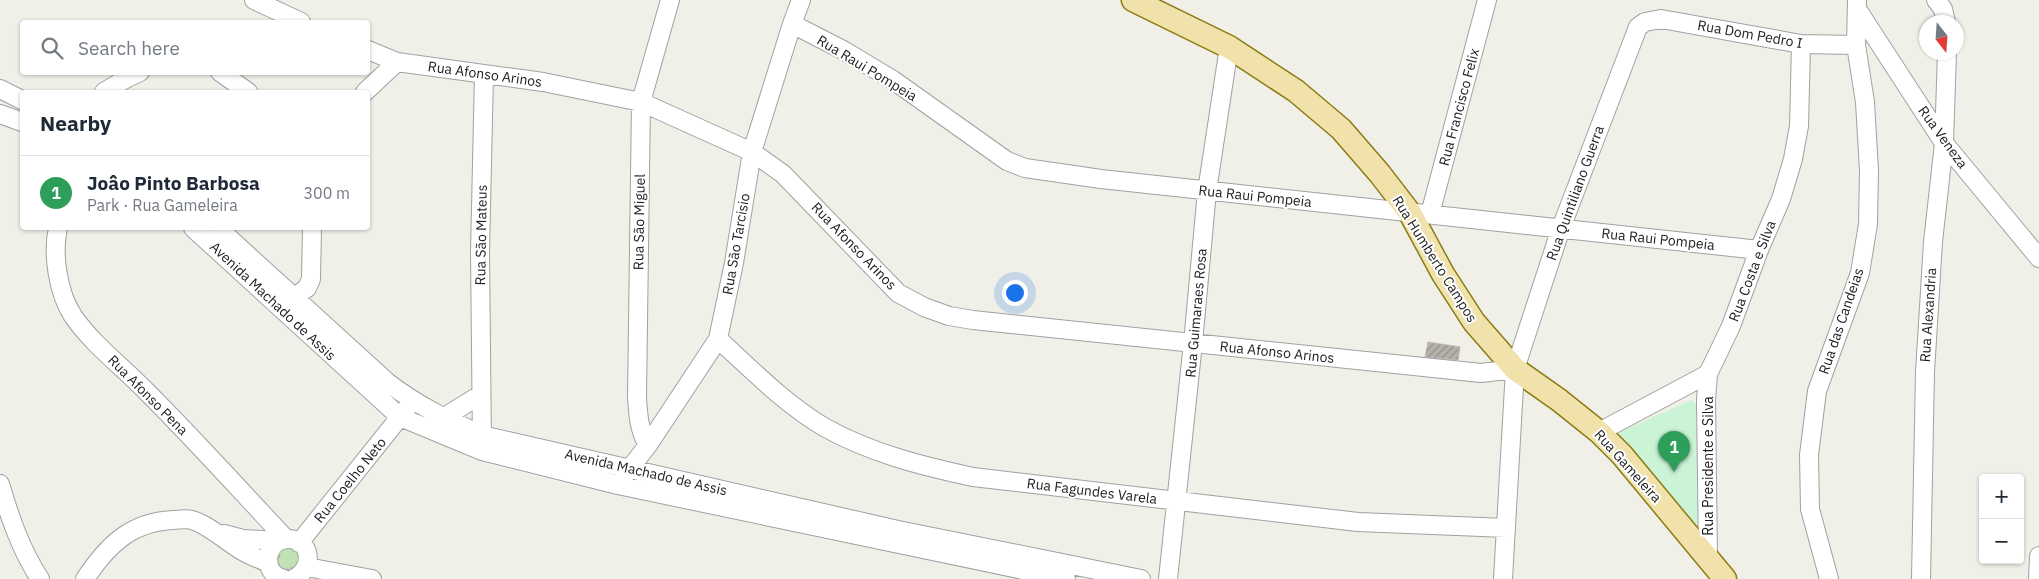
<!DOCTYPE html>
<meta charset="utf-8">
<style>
:root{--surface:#fff;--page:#f2f2f3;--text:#1f2937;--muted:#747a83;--line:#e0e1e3;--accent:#b93a18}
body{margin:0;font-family:"IBM Plex Sans",sans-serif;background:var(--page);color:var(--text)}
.controls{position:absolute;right:15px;bottom:15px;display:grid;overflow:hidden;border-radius:5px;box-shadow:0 1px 4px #0004}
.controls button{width:45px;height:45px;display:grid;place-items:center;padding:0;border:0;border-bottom:1px solid var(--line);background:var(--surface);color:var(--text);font:25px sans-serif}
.compass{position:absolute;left:1919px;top:15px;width:45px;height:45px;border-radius:50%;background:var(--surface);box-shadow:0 1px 4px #0004;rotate:163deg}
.you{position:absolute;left:1014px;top:292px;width:18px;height:18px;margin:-12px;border:4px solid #fff;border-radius:50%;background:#1a73e8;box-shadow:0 0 0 8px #1a73e833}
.badge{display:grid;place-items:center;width:32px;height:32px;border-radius:50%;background:var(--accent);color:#fff;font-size:16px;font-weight:700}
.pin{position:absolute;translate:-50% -41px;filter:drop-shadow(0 1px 2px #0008)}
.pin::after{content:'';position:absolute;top:26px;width:18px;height:15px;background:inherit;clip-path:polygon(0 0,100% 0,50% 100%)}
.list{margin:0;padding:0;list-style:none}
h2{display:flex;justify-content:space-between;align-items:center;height:65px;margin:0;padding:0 20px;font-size:21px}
h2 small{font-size:16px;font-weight:400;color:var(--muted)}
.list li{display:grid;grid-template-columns:32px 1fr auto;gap:15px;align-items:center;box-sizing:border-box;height:75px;padding:0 20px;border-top:1px solid var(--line)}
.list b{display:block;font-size:19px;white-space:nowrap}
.list p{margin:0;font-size:16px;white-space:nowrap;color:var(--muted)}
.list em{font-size:16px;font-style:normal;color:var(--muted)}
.icon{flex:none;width:28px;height:28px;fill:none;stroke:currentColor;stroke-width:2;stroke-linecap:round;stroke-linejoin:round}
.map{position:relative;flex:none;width:2039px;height:579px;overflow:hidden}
.search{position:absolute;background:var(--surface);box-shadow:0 1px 4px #0004;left:20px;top:20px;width:350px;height:55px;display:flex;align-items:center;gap:12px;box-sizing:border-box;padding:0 18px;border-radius:5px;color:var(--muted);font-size:19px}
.panel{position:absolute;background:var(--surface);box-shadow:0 1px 4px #0004;left:20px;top:90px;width:350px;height:140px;border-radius:5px}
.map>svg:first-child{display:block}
</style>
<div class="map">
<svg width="2039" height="579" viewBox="0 0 2039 579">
<defs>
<pattern id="grass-tufts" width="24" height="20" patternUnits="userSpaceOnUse" patternTransform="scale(1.25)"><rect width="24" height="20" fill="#c1e3b4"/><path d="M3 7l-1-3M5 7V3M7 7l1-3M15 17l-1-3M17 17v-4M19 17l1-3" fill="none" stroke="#a6c29a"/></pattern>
<pattern id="building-hatch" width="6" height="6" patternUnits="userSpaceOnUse" patternTransform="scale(1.25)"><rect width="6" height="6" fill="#b5b1ab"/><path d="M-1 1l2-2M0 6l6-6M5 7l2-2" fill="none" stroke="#93908b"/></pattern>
</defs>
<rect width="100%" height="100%" fill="#f0efe8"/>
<path fill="url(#grass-tufts)" d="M296,547L302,565L285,575L272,557L276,548Z"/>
<path fill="#cbf4d7" d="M1692,400L1703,412L1702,544L1615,434Z"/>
<path fill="url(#building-hatch)" stroke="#c0b9ac" d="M1428,342L1460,347L1458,360L1425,357Z"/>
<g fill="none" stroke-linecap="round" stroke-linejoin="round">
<defs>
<path id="minor" d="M254,0L301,22
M1936,0L1943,9L1946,22
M1857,9L1944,143L2039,258
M792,24L843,50L893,80L1007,161L1025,168L1101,179L1759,250
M368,50L397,62L543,82L641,102L752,152L783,174L898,293L924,307L949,316L973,320L1481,373L1515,369
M220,72L248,92
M0,89L22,100
M104,92L127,78L140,72
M365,92L397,62
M0,114L22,122
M1430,214L1487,0
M58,228C52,254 58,293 73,316C93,345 123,367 147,392C195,440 240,490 286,539
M193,228L400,417L482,451L618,485L1066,579
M218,228L387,382C418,406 446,419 482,435L898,530L1141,579
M286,303L307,288L311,279L312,228
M718,339C752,370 785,404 824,427C870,453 922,466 973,477L1358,522L1506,528
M1708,374L1706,400L1708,557
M443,418L480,395
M1599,432L1708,374L1731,326L1759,250L1781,199L1793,159L1799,126L1801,44
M648,445C639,431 638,414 637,397L641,102L670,0
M482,446L480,252L484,74
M624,476L648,445L718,339L734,263L752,152L792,24L801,0
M0,484C10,518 21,550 40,579
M224,534L243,539L280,541
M299,543L407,408
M307,567L372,579
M85,579C107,546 130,522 173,520C178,520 186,518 192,520C211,526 226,542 244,552C251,556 260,559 268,563
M284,579C261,574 264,541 287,539C312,538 315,570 293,579
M1168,579L1193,343L1207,191L1229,47
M1503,579L1515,369L1561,228L1638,27L1645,22L1661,19L1801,44L1856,45
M1829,579L1810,509L1809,455L1817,391L1860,273L1868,224L1869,171L1865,102L1856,45L1857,0
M1921,579L1925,372L1933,242L1944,143L1947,52
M2038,579L2039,556"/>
<path id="major" d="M1133,0L1229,47L1296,91L1341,129L1380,174L1410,213L1443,274L1474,322L1515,369L1559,400L1599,432L1622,455L1725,579"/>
</defs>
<use href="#minor" stroke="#a1a1a1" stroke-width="20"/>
<use href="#major" stroke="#8b7c12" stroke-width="25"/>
<use href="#minor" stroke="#fff" stroke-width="18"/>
<use href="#major" stroke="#f1e2ab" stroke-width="22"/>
</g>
<g text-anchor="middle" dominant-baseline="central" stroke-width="4" stroke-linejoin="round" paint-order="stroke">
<g font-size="14" fill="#202020" stroke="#fff">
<text transform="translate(1750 34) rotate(10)">Rua Dom Pedro I</text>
<text transform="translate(867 68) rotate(31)">Rua Raui Pompeia</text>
<text transform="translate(485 74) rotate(8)">Rua Afonso Arinos</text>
<text transform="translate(1459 107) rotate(-75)">Rua Francisco Felix</text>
<text transform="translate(1943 137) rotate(54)">Rua Veneza</text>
<text transform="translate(1575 193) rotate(-70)">Rua Quintiliano Guerra</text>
<text transform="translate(1255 196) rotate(6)">Rua Raui Pompeia</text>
<text transform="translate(639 222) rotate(-89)">Rua São Miguel</text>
<text transform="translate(481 235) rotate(-89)">Rua São Mateus</text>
<text transform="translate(1658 239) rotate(6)">Rua Raui Pompeia</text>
<text transform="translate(736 244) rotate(-80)">Rua São Tarcisio</text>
<text transform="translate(854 246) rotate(46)">Rua Afonso Arinos</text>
<text transform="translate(1435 259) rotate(58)">Rua Humberto Campos</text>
<text transform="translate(1752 271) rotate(-69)">Rua Costa e Silva</text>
<text transform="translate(273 301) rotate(43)">Avenida Machado de Assis</text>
<text transform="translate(1196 313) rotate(-85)">Rua Guimaraes Rosa</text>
<text transform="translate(1928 315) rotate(-86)">Rua Alexandria</text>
<text transform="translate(1841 321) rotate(-71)">Rua das Candeias</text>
<text transform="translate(1277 352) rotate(6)">Rua Afonso Arinos</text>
<text transform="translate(148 395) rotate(45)">Rua Afonso Pena</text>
<text transform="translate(1628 466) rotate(48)">Rua Gameleira</text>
<text transform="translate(1708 466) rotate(-90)">Rua Presidente e Silva</text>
<text transform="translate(646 472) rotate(13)">Avenida Machado de Assis</text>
<text transform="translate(350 480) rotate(-51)">Rua Coelho Neto</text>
<text transform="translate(1092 491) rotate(7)">Rua Fagundes Varela</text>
</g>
</g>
</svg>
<div class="controls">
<button>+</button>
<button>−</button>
</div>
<svg class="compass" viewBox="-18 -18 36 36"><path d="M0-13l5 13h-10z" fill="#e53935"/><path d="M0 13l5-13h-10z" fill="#747a83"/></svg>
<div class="you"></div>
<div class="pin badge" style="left:1674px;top:472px;background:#2e9e5b">1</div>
<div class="search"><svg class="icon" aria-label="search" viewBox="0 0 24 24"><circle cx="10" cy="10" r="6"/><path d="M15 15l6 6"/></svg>Search here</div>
<section class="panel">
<h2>Nearby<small></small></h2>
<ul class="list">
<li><span class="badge" style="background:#2e9e5b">1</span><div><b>Joâo Pinto Barbosa</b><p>Park · Rua Gameleira</p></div><em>300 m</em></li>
</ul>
</section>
</div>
